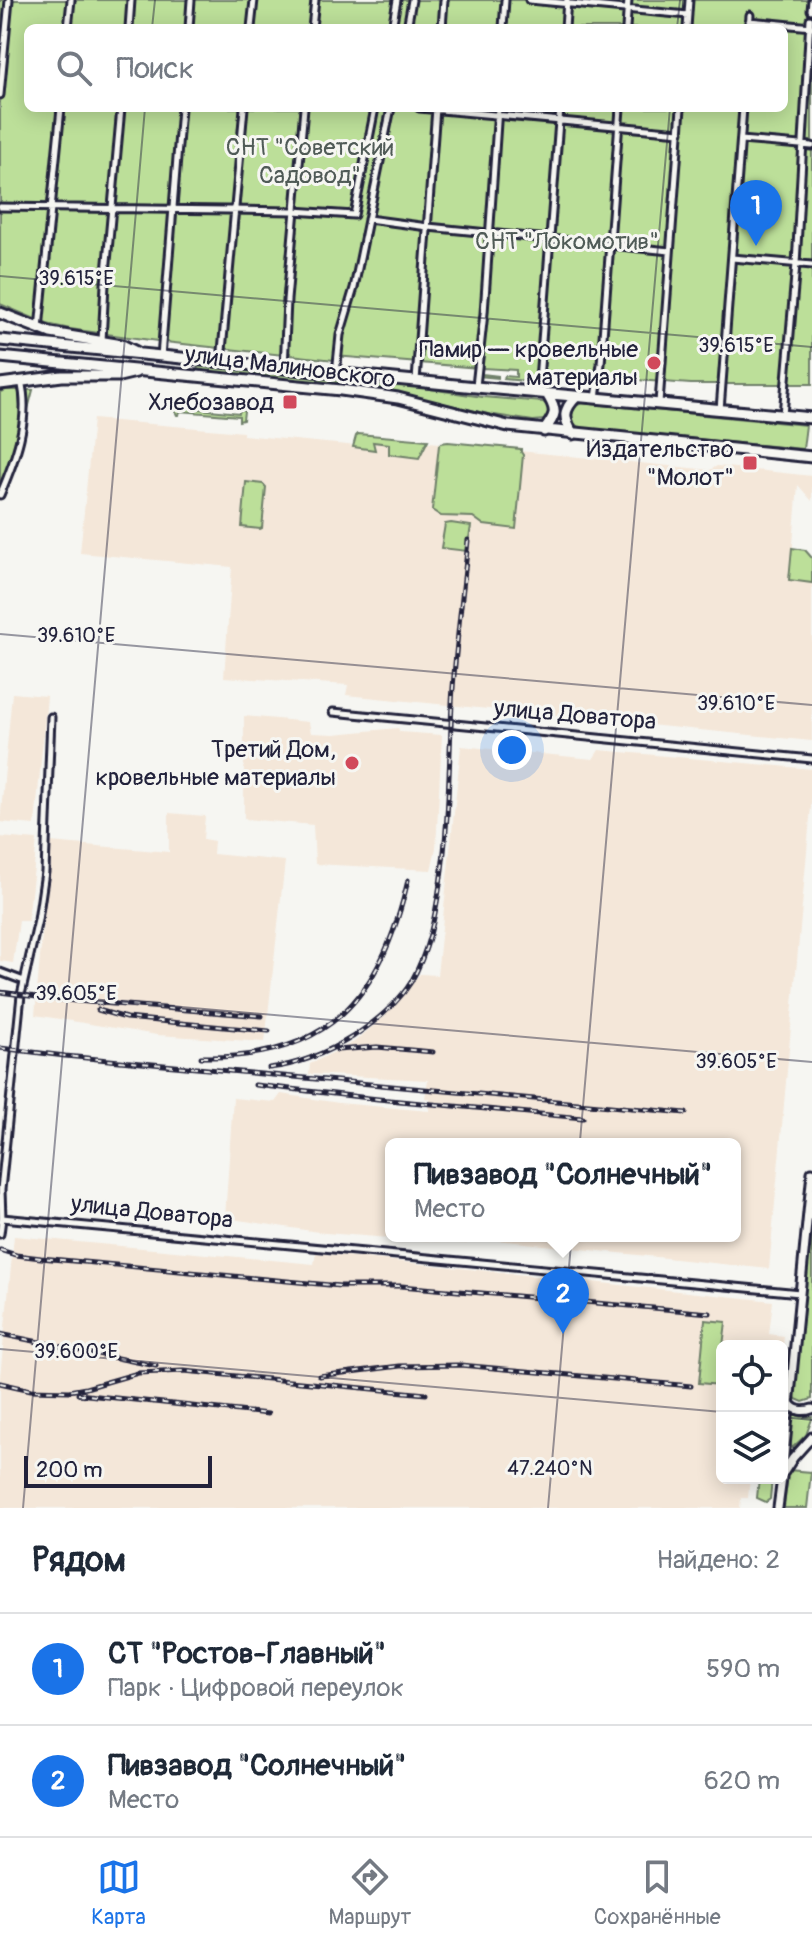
<!DOCTYPE html>
<html lang="ru">
<meta charset="utf-8">
<style>
:root{--surface:#fff;--page:#f2f2f3;--text:#1f2937;--muted:#747a83;--line:#e0e1e3;--accent:#1a73e8}
body{margin:0;font-family:Pangolin,sans-serif;background:var(--page);color:var(--text)}
.controls{position:absolute;right:24px;bottom:24px;display:grid;overflow:hidden;border-radius:12px;box-shadow:0 4px 20px #0003}
.controls button{width:72px;height:72px;display:grid;place-items:center;padding:0;border:0;border-bottom:2px solid var(--line);background:var(--surface);color:var(--text);font:40px sans-serif}
.scale{position:absolute;left:24px;bottom:20px;width:188px;box-sizing:border-box;padding-left:8px;border:4px solid #22223b;border-top:0;font-size:22px;line-height:28px;white-space:nowrap;color:#22223b;-webkit-text-stroke:6px #f6f6f2;paint-order:stroke}
.you{position:absolute;left:512px;top:750px;width:28px;height:28px;margin:-20px;border:6px solid #fff;border-radius:50%;background:#1a73e8;box-shadow:0 0 0 12px #1a73e833}
.badge{display:grid;place-items:center;width:52px;height:52px;border-radius:50%;background:var(--accent);color:#fff;font-size:26px;font-weight:700}
.pin{position:absolute;translate:-50% -66px;filter:drop-shadow(0 2px 4px #0008)}
.pin::after{content:'';position:absolute;top:42px;width:28px;height:24px;background:inherit;clip-path:polygon(0 0,100% 0,50% 100%)}
.popup{position:absolute;left:385px;top:1138px;width:356px;height:104px;box-sizing:border-box;display:grid;place-content:center;border-radius:12px;background:var(--surface);filter:drop-shadow(0 2px 6px #0005);font-size:26px;white-space:nowrap;color:var(--muted)}
.popup b{font-size:30px;color:var(--text)}
.popup::after{content:'';position:absolute;left:50%;top:100%;margin-left:-16px;border:16px solid transparent;border-top-color:var(--surface)}
.list{margin:0;padding:0;list-style:none}
h2{display:flex;justify-content:space-between;align-items:center;height:104px;margin:0;padding:0 32px;font-size:34px}
h2 small{font-size:26px;font-weight:400;color:var(--muted)}
.list li{display:grid;grid-template-columns:52px 1fr auto;gap:24px;align-items:center;box-sizing:border-box;height:112px;padding:0 32px;border-top:2px solid var(--line)}
.list b{display:block;font-size:30px;white-space:nowrap}
.list p{margin:0;font-size:26px;white-space:nowrap;color:var(--muted)}
.list em{font-size:26px;font-style:normal;color:var(--muted)}
.icon{flex:none;width:44px;height:44px;fill:none;stroke:currentColor;stroke-width:2;stroke-linecap:round;stroke-linejoin:round}
.map{position:relative;flex:none;width:812px;height:1508px;overflow:hidden}
.search{position:absolute;background:var(--surface);box-shadow:0 4px 20px #0003;left:24px;right:24px;top:24px;height:88px;display:flex;align-items:center;gap:20px;box-sizing:border-box;padding:0 28px;border-radius:12px;color:var(--muted);font-size:30px}
.sheet{height:328px;background:var(--surface)}
nav{display:flex;justify-content:space-around;align-items:center;box-sizing:border-box;height:112px;border-top:2px solid var(--line);background:var(--surface);font-size:22px;color:var(--muted)}
nav a{display:grid;justify-items:center;gap:4px}
nav .on{color:var(--accent)}
.map>svg:first-child{display:block}
</style>
<div class="map">
<svg width="812" height="1508" viewBox="0 0 812 1508">
<rect width="100%" height="100%" fill="#f6f6f2"/>
<filter id="ink" filterUnits="userSpaceOnUse"><feTurbulence type="fractalNoise" baseFrequency=".0125" numOctaves="2"/><feDisplacementMap in="SourceGraphic" scale="16" xChannelSelector="R" yChannelSelector="G"/><feConvolveMatrix kernelMatrix="1 2 1 2 8 2 1 2 1" color-interpolation-filters="sRGB"/></filter>
<g filter="url(#ink)">
<path fill="#f4e7d9" fill-rule="evenodd" d="M93,419L243,432V435L368,447L370,436L710,470L717,466L812,476V501L798,485L790,579L812,583V741L346,695L348,685L224,677L232,567L80,553Z
M12,693L47,696L35,825L0,822Z
M244,716L309,722L311,733L334,734L398,728L400,732L442,735L436,848L431,870L315,864L313,825L244,819Z
M461,746L593,759L599,750L812,769V796L769,1269L468,1237L467,1244L325,1233L225,1218L233,1098L275,1102L281,1094L339,1103L429,1111L430,1099L425,1098L428,1080L309,1074L310,1064L354,1042L385,1016L420,974L437,975ZM391,1144H735V1236H391Z
M169,813L205,816L203,839L214,841L213,854L285,861L265,1042L157,1035L35,1015L50,842L169,852Z
M0,837L37,840L28,921H19L13,963L0,961Z
M14,1236L314,1264L316,1253L773,1301L769,1334L784,1336L782,1357V1346H722V1478H750L748,1498H741L740,1508H0V1377Z"/>
<path fill="#bcdf99" stroke="#6f806a" stroke-width="2" fill-rule="evenodd" d="M0,0H812V384H691L541,373L537,378H532L537,380V382L504,379L505,376L516,377V370L482,368V374L498,376V378L479,376V368L335,356L334,360L291,355L290,353H283V355L165,342L70,329L47,324L0,304ZM28,28H784V108H28Z
M198,366L417,387L483,397L543,402L548,406L550,410L548,418L545,420L533,421L488,414L378,388L197,371Z
M6,390H33L12,471L0,498V392Z
M177,403H180V407L239,413L241,409L244,411L243,420L239,421V416L180,411L179,415H177L174,409Z
M582,403L806,425L803,449L579,428L573,422L571,414L575,406Z
M358,434L428,440L419,458L389,454V444L373,442L375,450L353,447L356,436Z
M448,442L521,449V452L523,455L516,529L484,525L473,517L441,516L432,510L439,445L441,443Z
M246,482L263,484L266,487L262,528L260,529L242,527Z
M451,523L471,526L467,551L441,548L445,524Z
M792,548L805,550L812,558V583L789,580Z
M812,1215V1399L803,1402L796,1399L794,1395Z
M705,1320L726,1322L723,1346H722L720,1385L699,1383Z
M793,1414L802,1417H812V1419L806,1435L792,1448L789,1441Z
M788,1470L811,1472L807,1508H784Z
M759,1478H772L770,1499L766,1502L757,1498Z"/>
<g fill="none" stroke-linecap="round" stroke-linejoin="round">
<defs>
<path id="minor" d="M529,0L688,15
M811,10L812,0
M749,21L812,27
M68,28L71,0
M129,28L131,0
M189,28L191,0
M251,28L254,0
M312,28L315,0
M392,28L397,0
M407,28L412,0
M442,28L444,0
M503,28L505,0
M565,28L567,0
M626,28L628,0
M687,28L689,0
M749,28L750,15
M0,95L9,0
M419,108L680,132
M741,140L812,146
M0,207L294,211L354,215L375,108
M368,219L428,227L670,251
M732,258L812,265
M39,329L61,108
M102,341L105,284L121,108
M161,357L181,108
M221,362L244,108
M284,369L287,300L304,108
M336,373L340,335L354,288L391,108
M416,381L436,108
M476,386L484,313L498,108
M538,393L560,108
M596,398L601,364L620,108
M659,403L681,108
M720,410L743,108
M783,415L796,264L810,19
M0,495C15,460 31,419 21,381
M333,712L812,759
M0,972L24,981
M2,1218L800,1293
M0,1234L2,1218L1,1190L21,995L38,920L45,872L51,717"/>
<path id="tertiary" d="M790,1404C795,1411 804,1412 812,1409
M784,1472L793,1458L812,1437
M782,1477L812,1172
M778,1508L782,1478"/>
<path id="trunk" d="M0,313L51,333L122,345L136,352
M0,340L476,387L812,418
M0,357L341,390L398,398L508,426L812,457
M0,384L62,376H119L136,372
M544,431C556,415 558,411 547,394
M573,434C563,418 563,410 576,397"/>
</defs>
<use href="#minor" stroke="#22223b" stroke-width="11"/>
<use href="#tertiary" stroke="#22223b" stroke-width="13"/>
<use href="#trunk" stroke="#22223b" stroke-width="15"/>
<use href="#minor" stroke="#f6f6f2" stroke-width="5"/>
<use href="#tertiary" stroke="#f6f6f2" stroke-width="7"/>
<use href="#trunk" stroke="#f6f6f2" stroke-width="9"/>
<defs>
<path id="rail" d="M0,992L52,999L262,1016
M98,1010L126,1018L269,1031
M0,1048L65,1056L686,1113
M337,1050L377,1047L433,1052
M201,1057C328,1060 381,998 408,880
M269,1068C299,1065 328,1052 354,1036C375,1022 397,1005 411,982C428,952 435,918 440,884C449,824 449,763 452,703C455,649 463,594 468,540
M255,1085L378,1099L583,1118
M0,1250L16,1255L41,1258L340,1286H401L710,1313
M0,1334L156,1366
M319,1376L400,1366L460,1365L691,1386
M0,1383L31,1390L69,1391L86,1388L138,1373L184,1371L426,1394
M78,1394L268,1414"/>
</defs>
<use href="#rail" stroke="#22223b" stroke-width="5"/>
<use href="#rail" stroke="#f6f6f2" stroke-width="2" stroke-dasharray="6" stroke-linecap="butt"/>
</g>
</g>
<path fill="none" stroke="#22223b" stroke-width="2" stroke-opacity="0.45" d="M152,28L155,0M677,28L680,0M0,276L812,347M0,634L812,705M0,991L812,1062M0,1349L722,1412M782,1417L812,1420M23,1508L145,108M548,1508L670,108"/>
<g fill="#d1495b" stroke="#f6f6f2" stroke-width="3">
<circle cx="654" cy="363" r="8"/>
<rect x="282" y="394" width="16" height="16" rx="4"/>
<rect x="742" y="455" width="16" height="16" rx="4"/>
<circle cx="352" cy="763" r="8"/>
</g>
<g text-anchor="middle" dominant-baseline="central" stroke-width="6" stroke-linejoin="round" paint-order="stroke">
<g font-size="24" fill="#505b57" stroke="#f6f6f2">
<text x="310" y="147">СНТ "Советский<tspan x="310" dy="28">Садовод"</tspan></text>
<text x="567" y="241">СНТ "Локомотив"</text>
</g>
<g font-size="24" fill="#22223b" stroke="#f6f6f2" text-anchor="end">
<text x="638" y="349">Памир — кровельные<tspan x="638" dy="28">материалы</tspan></text>
<text x="274" y="402">Хлебозавод</text>
<text x="734" y="449">Издательство<tspan x="734" dy="28">"Молот"</tspan></text>
<text x="336" y="749">Третий Дом,<tspan x="336" dy="28">кровельные материалы</tspan></text>
</g>
<g font-size="24" fill="#22223b" stroke="#f6f6f2">
<text transform="translate(290 367) rotate(7)">улица Малиновского</text>
<text transform="translate(575 715) rotate(5)">улица Доватора</text>
<text transform="translate(152 1212) rotate(6)">улица Доватора</text>
</g>
</g>
<g font-size="20" text-anchor="middle" fill="#22223b" stroke="#f6f6f2" stroke-width="6" stroke-linejoin="round" paint-order="stroke">
<text x="76" y="285">39.615°E</text>
<text x="736" y="352">39.615°E</text>
<text x="76" y="642">39.610°E</text>
<text x="736" y="710">39.610°E</text>
<text x="76" y="1000">39.605°E</text>
<text x="736" y="1068">39.605°E</text>
<text x="76" y="1358">39.600°E</text>
<text x="550" y="1475">47.240°N</text>
</g>
</svg>
<div class="controls">
<button><svg class="icon" aria-label="locate" viewBox="0 0 24 24"><circle cx="12" cy="12" r="6"/><path d="M12 2v4M12 18v4M2 12h4M18 12h4"/></svg></button>
<button><svg class="icon" aria-label="layers" viewBox="0 0 24 24"><path d="M12 4l9 5-9 5-9-5zM3 14l9 5 9-5"/></svg></button>
</div>
<div class="scale">200 m</div>
<div class="you"></div>
<div class="pin badge" style="left:756px;top:246px">1</div>
<div class="pin badge" style="left:563px;top:1334px">2</div>
<div class="popup"><b>Пивзавод &quot;Солнечный&quot;</b>Место</div>
<div class="search"><svg class="icon" aria-label="search" viewBox="0 0 24 24"><circle cx="10" cy="10" r="6"/><path d="M15 15l6 6"/></svg>Поиск</div>
</div>
<section class="sheet">
<h2>Рядом<small>Найдено: 2</small></h2>
<ul class="list">
<li><span class="badge">1</span><div><b>СТ &quot;Ростов-Главный&quot;</b><p>Парк · Цифровой переулок</p></div><em>590 m</em></li>
<li><span class="badge">2</span><div><b>Пивзавод &quot;Солнечный&quot;</b><p>Место</p></div><em>620 m</em></li>
</ul>
</section>
<nav>
<a class="on"><svg class="icon" aria-label="map" viewBox="0 0 24 24"><path d="M3 6l6-2 6 2 6-2v14l-6 2-6-2-6 2zM9 4v14M15 6v14"/></svg>Карта</a>
<a><svg class="icon" aria-label="directions" viewBox="0 0 24 24"><path d="M12 3l9 9-9 9-9-9zM9 14v-3h6M13 9l2 2-2 2"/></svg>Маршрут</a>
<a><svg class="icon" aria-label="saved" viewBox="0 0 24 24"><path d="M7 4h10v16l-5-4-5 4z"/></svg>Сохранённые</a>
</nav>
